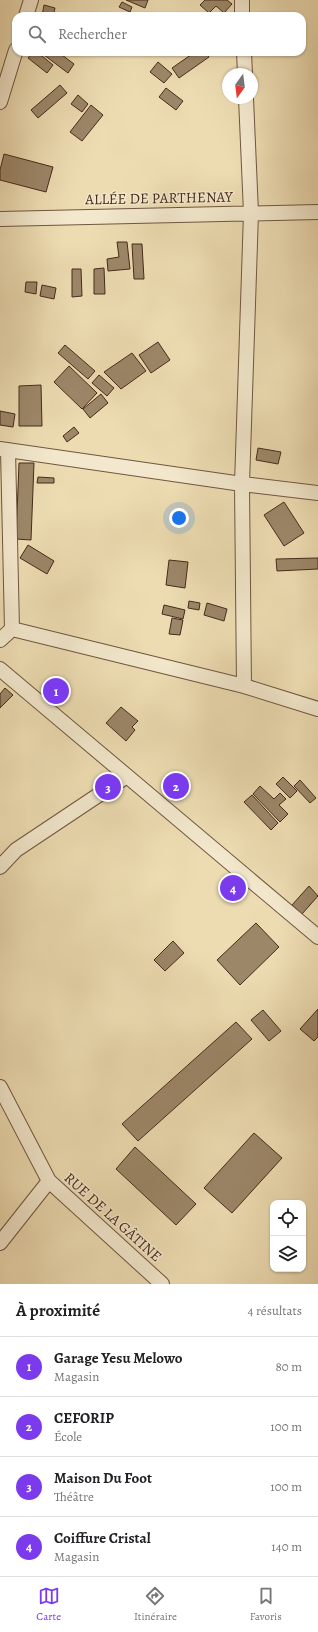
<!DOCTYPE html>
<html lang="fr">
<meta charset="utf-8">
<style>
:root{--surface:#fff;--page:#f2f2f2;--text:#202124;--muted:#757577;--line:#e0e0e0;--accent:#7c3aed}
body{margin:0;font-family:Alegreya,serif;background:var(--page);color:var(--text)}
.controls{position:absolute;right:12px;bottom:12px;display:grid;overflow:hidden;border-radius:8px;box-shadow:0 1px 3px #0004}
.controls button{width:36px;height:36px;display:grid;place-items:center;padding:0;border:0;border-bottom:1px solid var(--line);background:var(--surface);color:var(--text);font:20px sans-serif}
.compass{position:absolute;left:222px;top:68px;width:36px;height:36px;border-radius:50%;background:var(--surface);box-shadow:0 1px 3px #0004;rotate:194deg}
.you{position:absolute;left:179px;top:518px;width:14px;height:14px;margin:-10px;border:3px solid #fff;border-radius:50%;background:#1a73e8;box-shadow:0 0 0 6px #1a73e833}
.badge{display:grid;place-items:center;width:26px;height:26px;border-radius:50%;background:var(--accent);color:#fff;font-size:13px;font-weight:700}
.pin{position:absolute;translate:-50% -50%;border:2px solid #fff;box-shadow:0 1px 4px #0006}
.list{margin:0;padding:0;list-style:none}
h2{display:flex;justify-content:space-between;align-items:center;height:52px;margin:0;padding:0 16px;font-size:17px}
h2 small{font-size:13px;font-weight:400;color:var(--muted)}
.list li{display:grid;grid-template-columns:26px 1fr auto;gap:12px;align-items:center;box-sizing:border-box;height:60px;padding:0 16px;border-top:1px solid var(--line)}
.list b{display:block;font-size:15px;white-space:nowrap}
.list p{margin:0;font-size:13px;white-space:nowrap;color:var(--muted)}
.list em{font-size:13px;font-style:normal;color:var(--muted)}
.icon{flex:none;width:22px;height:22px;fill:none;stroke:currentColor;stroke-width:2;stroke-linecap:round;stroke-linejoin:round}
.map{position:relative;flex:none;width:318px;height:1284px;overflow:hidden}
.search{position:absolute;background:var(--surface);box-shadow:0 1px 3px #0004;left:12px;right:12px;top:12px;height:44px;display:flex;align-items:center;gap:10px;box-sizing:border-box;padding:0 14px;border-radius:12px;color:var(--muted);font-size:15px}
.sheet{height:292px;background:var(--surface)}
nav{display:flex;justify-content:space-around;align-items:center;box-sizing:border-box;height:56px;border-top:1px solid var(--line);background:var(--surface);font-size:11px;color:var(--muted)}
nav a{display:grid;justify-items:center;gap:2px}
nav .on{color:var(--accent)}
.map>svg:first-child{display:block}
</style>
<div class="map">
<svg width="318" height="1284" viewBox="0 0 318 1284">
<rect width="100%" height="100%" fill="#eddcb2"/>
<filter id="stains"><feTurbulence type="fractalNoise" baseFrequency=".005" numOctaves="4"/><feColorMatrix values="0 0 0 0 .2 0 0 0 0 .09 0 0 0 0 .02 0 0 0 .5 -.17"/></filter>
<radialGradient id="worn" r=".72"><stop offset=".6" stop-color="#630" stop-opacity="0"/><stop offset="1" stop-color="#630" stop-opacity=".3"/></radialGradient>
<path fill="#9c8769" stroke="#452b1a" d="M126,0H148L145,8Z
M205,0H227L232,4L224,13L216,6L209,13L200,5Z
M122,2L132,7L130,12L119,7Z
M44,5L55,8L53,16H42Z
M33,52H37L53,65L47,73L28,58Z
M40,52H58L74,64L68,73Z
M195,52H206L209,57L179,78L172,68Z
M158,62L172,74L164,83L150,72Z
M60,85L67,93L38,118L31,110Z
M166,88L183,101L176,110L159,97Z
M78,95L88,104L82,112L71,104Z
M91,105L103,115L82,141L70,132Z
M4,154L53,167L46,192L0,180V170Z
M117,242H127L130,269L108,271L107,259L119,257Z
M132,244H142L144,279H134Z
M104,268L105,294H94V269Z
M72,269H81L82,296L72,297Z
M26,282H37L36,294L25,292Z
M42,285L56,288L54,299L40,296Z
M158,342L170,360L151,373L139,355Z
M65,345L95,371L88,379L58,353Z
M132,353L146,371L121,389L104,372Z
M69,366L97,393L82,409L54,382Z
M99,375L114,388L107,396L92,383Z
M41,385L42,426H19V386Z
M101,394L108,403L90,418L83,409Z
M0,411L15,414L13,427L0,425Z
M74,427L79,433L67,442L63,436Z
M258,448L281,452L278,464L256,460Z
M19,463H34L31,540L16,539Z
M38,477L54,478V483H37Z
M284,502L304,533L284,546L264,515Z
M28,545L54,561L47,574L20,558Z
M318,558V569L277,571L276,559Z
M169,560L188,562L185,588L166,585Z
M189,601L200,603L199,610L188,608Z
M207,603L227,609L224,621L204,615Z
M164,605L185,610L183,619L162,614Z
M172,618L183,620L180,635L169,634Z
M5,688L13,695L0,708V694Z
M121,707L138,721L132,727L135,730L126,741L106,723Z
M283,777L297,791L290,798L276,784Z
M300,780L316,798L310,803L294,786Z
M260,786L274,799L280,793L286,799L279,805L288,814L280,822L253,794Z
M252,795L278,823L271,830L244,802Z
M309,886L318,896L302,914L292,905Z
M256,923L279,947L240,985L217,960Z
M173,941L184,953L165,971L154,960Z
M318,1009V1037L314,1041L300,1029Z
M263,1010L281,1031L269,1041L251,1020Z
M236,1022L252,1039L138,1141L122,1124Z
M254,1133L282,1158L232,1213L204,1188Z
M135,1147L196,1204L176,1225L116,1169Z"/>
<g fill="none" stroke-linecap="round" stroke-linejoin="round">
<defs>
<path id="minor" d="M242,0V16
M26,16L31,0
M244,52L245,74
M0,102L16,50
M0,219L318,212
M0,449L242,484L318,493
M8,450L12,629
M0,640L12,629L244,686L318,709
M0,669L318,937
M244,686L242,484L251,213L246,98
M0,867L16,850L127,776
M0,1087L49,1181L162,1284
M0,1243L49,1181"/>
</defs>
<use href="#minor" stroke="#6f5740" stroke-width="16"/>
<use href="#minor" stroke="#f3e8cd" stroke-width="14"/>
</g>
<g text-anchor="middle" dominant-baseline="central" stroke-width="3" stroke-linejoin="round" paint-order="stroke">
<g font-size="15" fill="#452b1a" stroke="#f3e8cd">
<text transform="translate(159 198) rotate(-1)">ALLÉE DE PARTHENAY</text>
<text transform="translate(113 1217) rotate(42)">RUE DE LA GÂTINE</text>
</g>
</g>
<rect width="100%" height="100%" filter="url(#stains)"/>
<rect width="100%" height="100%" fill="url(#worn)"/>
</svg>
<div class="controls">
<button><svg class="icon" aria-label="locate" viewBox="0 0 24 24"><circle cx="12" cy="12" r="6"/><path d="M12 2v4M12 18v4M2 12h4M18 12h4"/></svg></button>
<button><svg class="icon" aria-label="layers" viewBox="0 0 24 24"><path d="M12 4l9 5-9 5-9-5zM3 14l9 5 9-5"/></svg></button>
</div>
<svg class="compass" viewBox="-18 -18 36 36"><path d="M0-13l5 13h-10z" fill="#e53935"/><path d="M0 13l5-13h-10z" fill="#757577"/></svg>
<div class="you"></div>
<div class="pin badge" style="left:56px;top:691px">1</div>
<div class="pin badge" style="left:176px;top:786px">2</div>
<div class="pin badge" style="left:108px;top:787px">3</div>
<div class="pin badge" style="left:233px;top:888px">4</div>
<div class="search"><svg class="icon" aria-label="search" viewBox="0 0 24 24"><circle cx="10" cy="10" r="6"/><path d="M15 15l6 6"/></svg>Rechercher</div>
</div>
<section class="sheet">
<h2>À proximité<small>4 résultats</small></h2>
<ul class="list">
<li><span class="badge">1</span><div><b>Garage Yesu Melowo</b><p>Magasin</p></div><em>80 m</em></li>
<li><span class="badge">2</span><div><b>CEFORIP</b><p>École</p></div><em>100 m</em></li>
<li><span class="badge">3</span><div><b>Maison Du Foot</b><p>Théâtre</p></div><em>100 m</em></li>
<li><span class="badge">4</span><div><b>Coiffure Cristal</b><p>Magasin</p></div><em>140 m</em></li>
</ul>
</section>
<nav>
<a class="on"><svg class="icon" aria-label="map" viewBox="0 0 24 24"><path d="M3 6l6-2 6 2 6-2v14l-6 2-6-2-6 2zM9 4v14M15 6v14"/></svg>Carte</a>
<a><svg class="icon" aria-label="directions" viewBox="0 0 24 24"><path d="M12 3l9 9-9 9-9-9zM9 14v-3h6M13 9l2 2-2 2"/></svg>Itinéraire</a>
<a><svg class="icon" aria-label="saved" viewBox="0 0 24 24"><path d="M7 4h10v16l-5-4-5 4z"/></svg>Favoris</a>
</nav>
